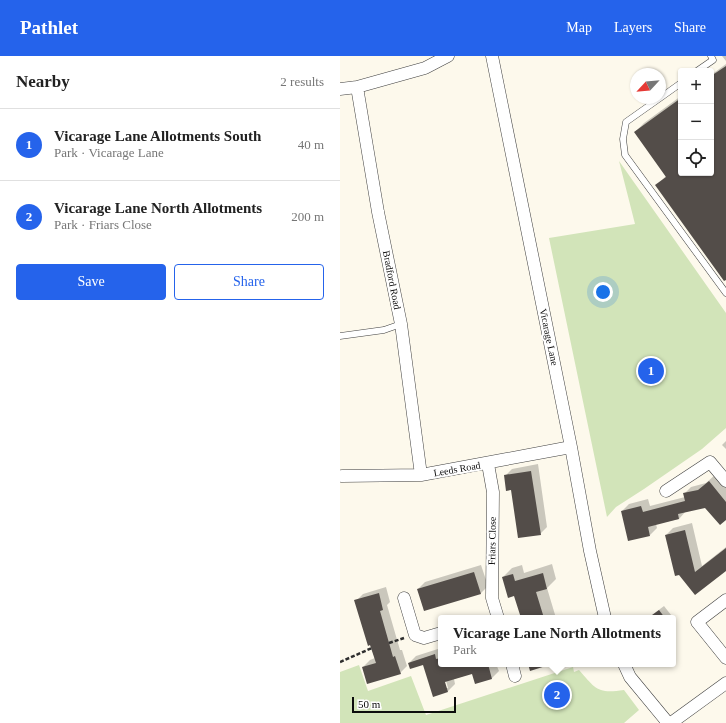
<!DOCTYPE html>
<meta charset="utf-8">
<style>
:root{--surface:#fff;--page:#f6f6f6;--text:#222;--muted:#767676;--line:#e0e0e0;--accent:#2563eb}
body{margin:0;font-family:Georgia,serif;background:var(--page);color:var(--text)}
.controls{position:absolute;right:12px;top:12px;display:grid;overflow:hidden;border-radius:4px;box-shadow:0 1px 3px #0004}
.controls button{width:36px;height:36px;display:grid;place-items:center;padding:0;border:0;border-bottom:1px solid var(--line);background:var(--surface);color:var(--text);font:20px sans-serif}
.compass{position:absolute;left:290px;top:12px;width:36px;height:36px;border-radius:50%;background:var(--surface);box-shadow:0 1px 3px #0004;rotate:244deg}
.scale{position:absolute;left:12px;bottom:10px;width:104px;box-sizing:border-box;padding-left:4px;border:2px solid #0c0c0c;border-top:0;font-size:11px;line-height:14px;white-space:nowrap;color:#0c0c0c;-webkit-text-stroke:3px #fff;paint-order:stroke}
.you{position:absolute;left:263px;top:236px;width:14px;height:14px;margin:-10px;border:3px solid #fff;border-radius:50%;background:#1a73e8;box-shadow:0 0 0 6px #1a73e833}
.badge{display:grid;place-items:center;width:26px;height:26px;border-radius:50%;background:var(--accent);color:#fff;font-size:13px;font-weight:700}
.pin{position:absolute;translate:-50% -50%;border:2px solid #fff;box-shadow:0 1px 4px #0006}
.popup{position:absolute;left:98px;top:559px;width:238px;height:52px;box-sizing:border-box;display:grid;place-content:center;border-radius:4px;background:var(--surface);filter:drop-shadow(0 1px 3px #0005);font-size:13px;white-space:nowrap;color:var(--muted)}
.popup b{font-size:15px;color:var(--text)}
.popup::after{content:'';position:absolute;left:50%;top:100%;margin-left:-8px;border:8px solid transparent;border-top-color:var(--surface)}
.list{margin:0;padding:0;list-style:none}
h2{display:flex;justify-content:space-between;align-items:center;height:52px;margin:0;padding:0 16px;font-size:17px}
h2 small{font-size:13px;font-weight:400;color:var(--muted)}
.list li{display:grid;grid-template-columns:26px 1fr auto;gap:12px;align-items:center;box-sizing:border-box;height:72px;padding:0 16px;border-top:1px solid var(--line)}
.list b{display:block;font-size:15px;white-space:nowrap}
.list p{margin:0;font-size:13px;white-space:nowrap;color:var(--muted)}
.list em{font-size:13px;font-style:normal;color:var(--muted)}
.actions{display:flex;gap:8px;padding:12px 16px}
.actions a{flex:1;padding:9px 0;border:1px solid var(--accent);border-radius:4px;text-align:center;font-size:14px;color:var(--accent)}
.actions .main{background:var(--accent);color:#fff}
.icon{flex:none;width:22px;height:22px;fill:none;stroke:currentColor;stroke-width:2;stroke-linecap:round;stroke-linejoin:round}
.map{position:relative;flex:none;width:386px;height:667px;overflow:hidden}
header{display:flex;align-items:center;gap:24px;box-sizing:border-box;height:56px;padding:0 20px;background:var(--accent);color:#fff}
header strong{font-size:19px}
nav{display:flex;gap:22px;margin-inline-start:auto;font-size:14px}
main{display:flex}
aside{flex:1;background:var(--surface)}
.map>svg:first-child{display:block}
</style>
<header>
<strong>Pathlet</strong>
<nav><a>Map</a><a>Layers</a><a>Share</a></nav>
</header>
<main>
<aside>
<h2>Nearby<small>2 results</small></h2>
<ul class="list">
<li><span class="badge">1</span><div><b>Vicarage Lane Allotments South</b><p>Park · Vicarage Lane</p></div><em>40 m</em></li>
<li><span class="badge">2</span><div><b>Vicarage Lane North Allotments</b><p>Park · Friars Close</p></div><em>200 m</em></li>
</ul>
<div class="actions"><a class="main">Save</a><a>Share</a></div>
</aside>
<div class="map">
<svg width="386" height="667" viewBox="0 0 386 667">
<rect width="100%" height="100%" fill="#fdf9ec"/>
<path fill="#d2e4b9" d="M279,105L386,257V372L362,393L304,433L276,451L267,461L209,182L295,168Z
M19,609L28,635L71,620L86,659L233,611L234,616L239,614C256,633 257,638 284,634L299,654L284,667H0V616Z"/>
<path fill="#0003" fill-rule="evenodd" d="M382,0H386V5Z
M386,8V222L317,129L326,120L295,76L304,67L341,40V117H371V19Z
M386,385V393L382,389Z
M198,408L207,471L200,478L165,420L172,413Z
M376,418L386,430V463L366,450L346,455L339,463L316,468L317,472L310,479L282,455L289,448L308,443L310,450L345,441L344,438L351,431L366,427Z
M352,467L362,510L386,491V513L355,538L326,479L333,472Z
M212,508L216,523L207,532L216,562H182L175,539L163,521L172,512L182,509L184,517Z
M141,509L148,530L141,537L84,554L78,533L85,526Z
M46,531L50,546L47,549L60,594H62L67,610L60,617L23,611L30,604L35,602L16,545L23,538Z
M324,550L335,564L333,566V562H308Z
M101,592V608H156L159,615L152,622L133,617L114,623L115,628L108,635L94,639L84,608L69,607L76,600ZM103,621H105L108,632H106Z"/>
<path fill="#534d49" d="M386,10V224L384,225L315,129L326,121L294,76L341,42V117H371V20Z
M191,415L201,479L178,482L171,434L166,435L164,419Z
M369,425L386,446V464L380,469L365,452L338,458L339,463L308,471L310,480L288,485L281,455L301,450L303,456L345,445L343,437L358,434Z
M345,474L355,516L386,492V515L355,539L339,519L335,520L325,479Z
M134,516L141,538L84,555L77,533Z
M203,517L207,533L196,536L204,562H181L174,540L168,542L162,521L173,518L175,525Z
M39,537L43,554L40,555L53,601L55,600L61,618L27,628L22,611L36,607L30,589L28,590L14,544Z
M319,554L325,562H308Z
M95,598L96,603L101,602V608H148L152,623L135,628L132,618L105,626L108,636L93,641L83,609L70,613L68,607Z
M188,608H212L190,615Z"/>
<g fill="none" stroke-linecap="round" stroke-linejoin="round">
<defs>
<path id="lane" d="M357,15L373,4L371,0
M320,42L286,66L283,83L285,99L386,237
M320,42L341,27
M0,280L44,274L61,268"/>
<path id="street" d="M152,0L231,391L250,495L265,562
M17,31L38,156L61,268L81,419
M0,33L17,31L85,12L108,0
M148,408L153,436L152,542L158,562
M2,420L81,419L231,391
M326,435L370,406L386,425
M64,542L75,579L84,582L101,577
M386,544L357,566L386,602
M172,608L175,620
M284,608L290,621L328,667
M331,667L386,627"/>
</defs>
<use href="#lane" stroke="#3f3f3f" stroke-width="7"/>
<use href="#street" stroke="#3f3f3f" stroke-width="13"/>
<path stroke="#2e2e2e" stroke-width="2.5" stroke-dasharray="4 2" stroke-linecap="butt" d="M49,587L64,582
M0,606L32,592"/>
<use href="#lane" stroke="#fff" stroke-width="6"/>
<use href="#street" stroke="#fff" stroke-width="12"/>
</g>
<g text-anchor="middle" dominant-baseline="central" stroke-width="4" stroke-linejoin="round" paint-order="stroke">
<g font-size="10" fill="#0c0c0c" stroke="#fff">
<text transform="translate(52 224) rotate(79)">Bradford Road</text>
<text transform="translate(209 281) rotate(78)">Vicarage Lane</text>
<text transform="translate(117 413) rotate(-10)">Leeds Road</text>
<text transform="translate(152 485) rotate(-89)">Friars Close</text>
</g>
</g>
</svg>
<div class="controls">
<button>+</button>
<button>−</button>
<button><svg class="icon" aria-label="locate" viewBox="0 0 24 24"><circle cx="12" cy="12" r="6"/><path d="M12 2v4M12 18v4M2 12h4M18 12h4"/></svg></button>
</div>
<svg class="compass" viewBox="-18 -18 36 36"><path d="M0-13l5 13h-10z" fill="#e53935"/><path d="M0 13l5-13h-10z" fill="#767676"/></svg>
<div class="scale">50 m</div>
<div class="you"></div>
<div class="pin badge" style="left:311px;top:315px">1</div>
<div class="pin badge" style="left:217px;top:639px">2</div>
<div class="popup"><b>Vicarage Lane North Allotments</b>Park</div>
</div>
</main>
